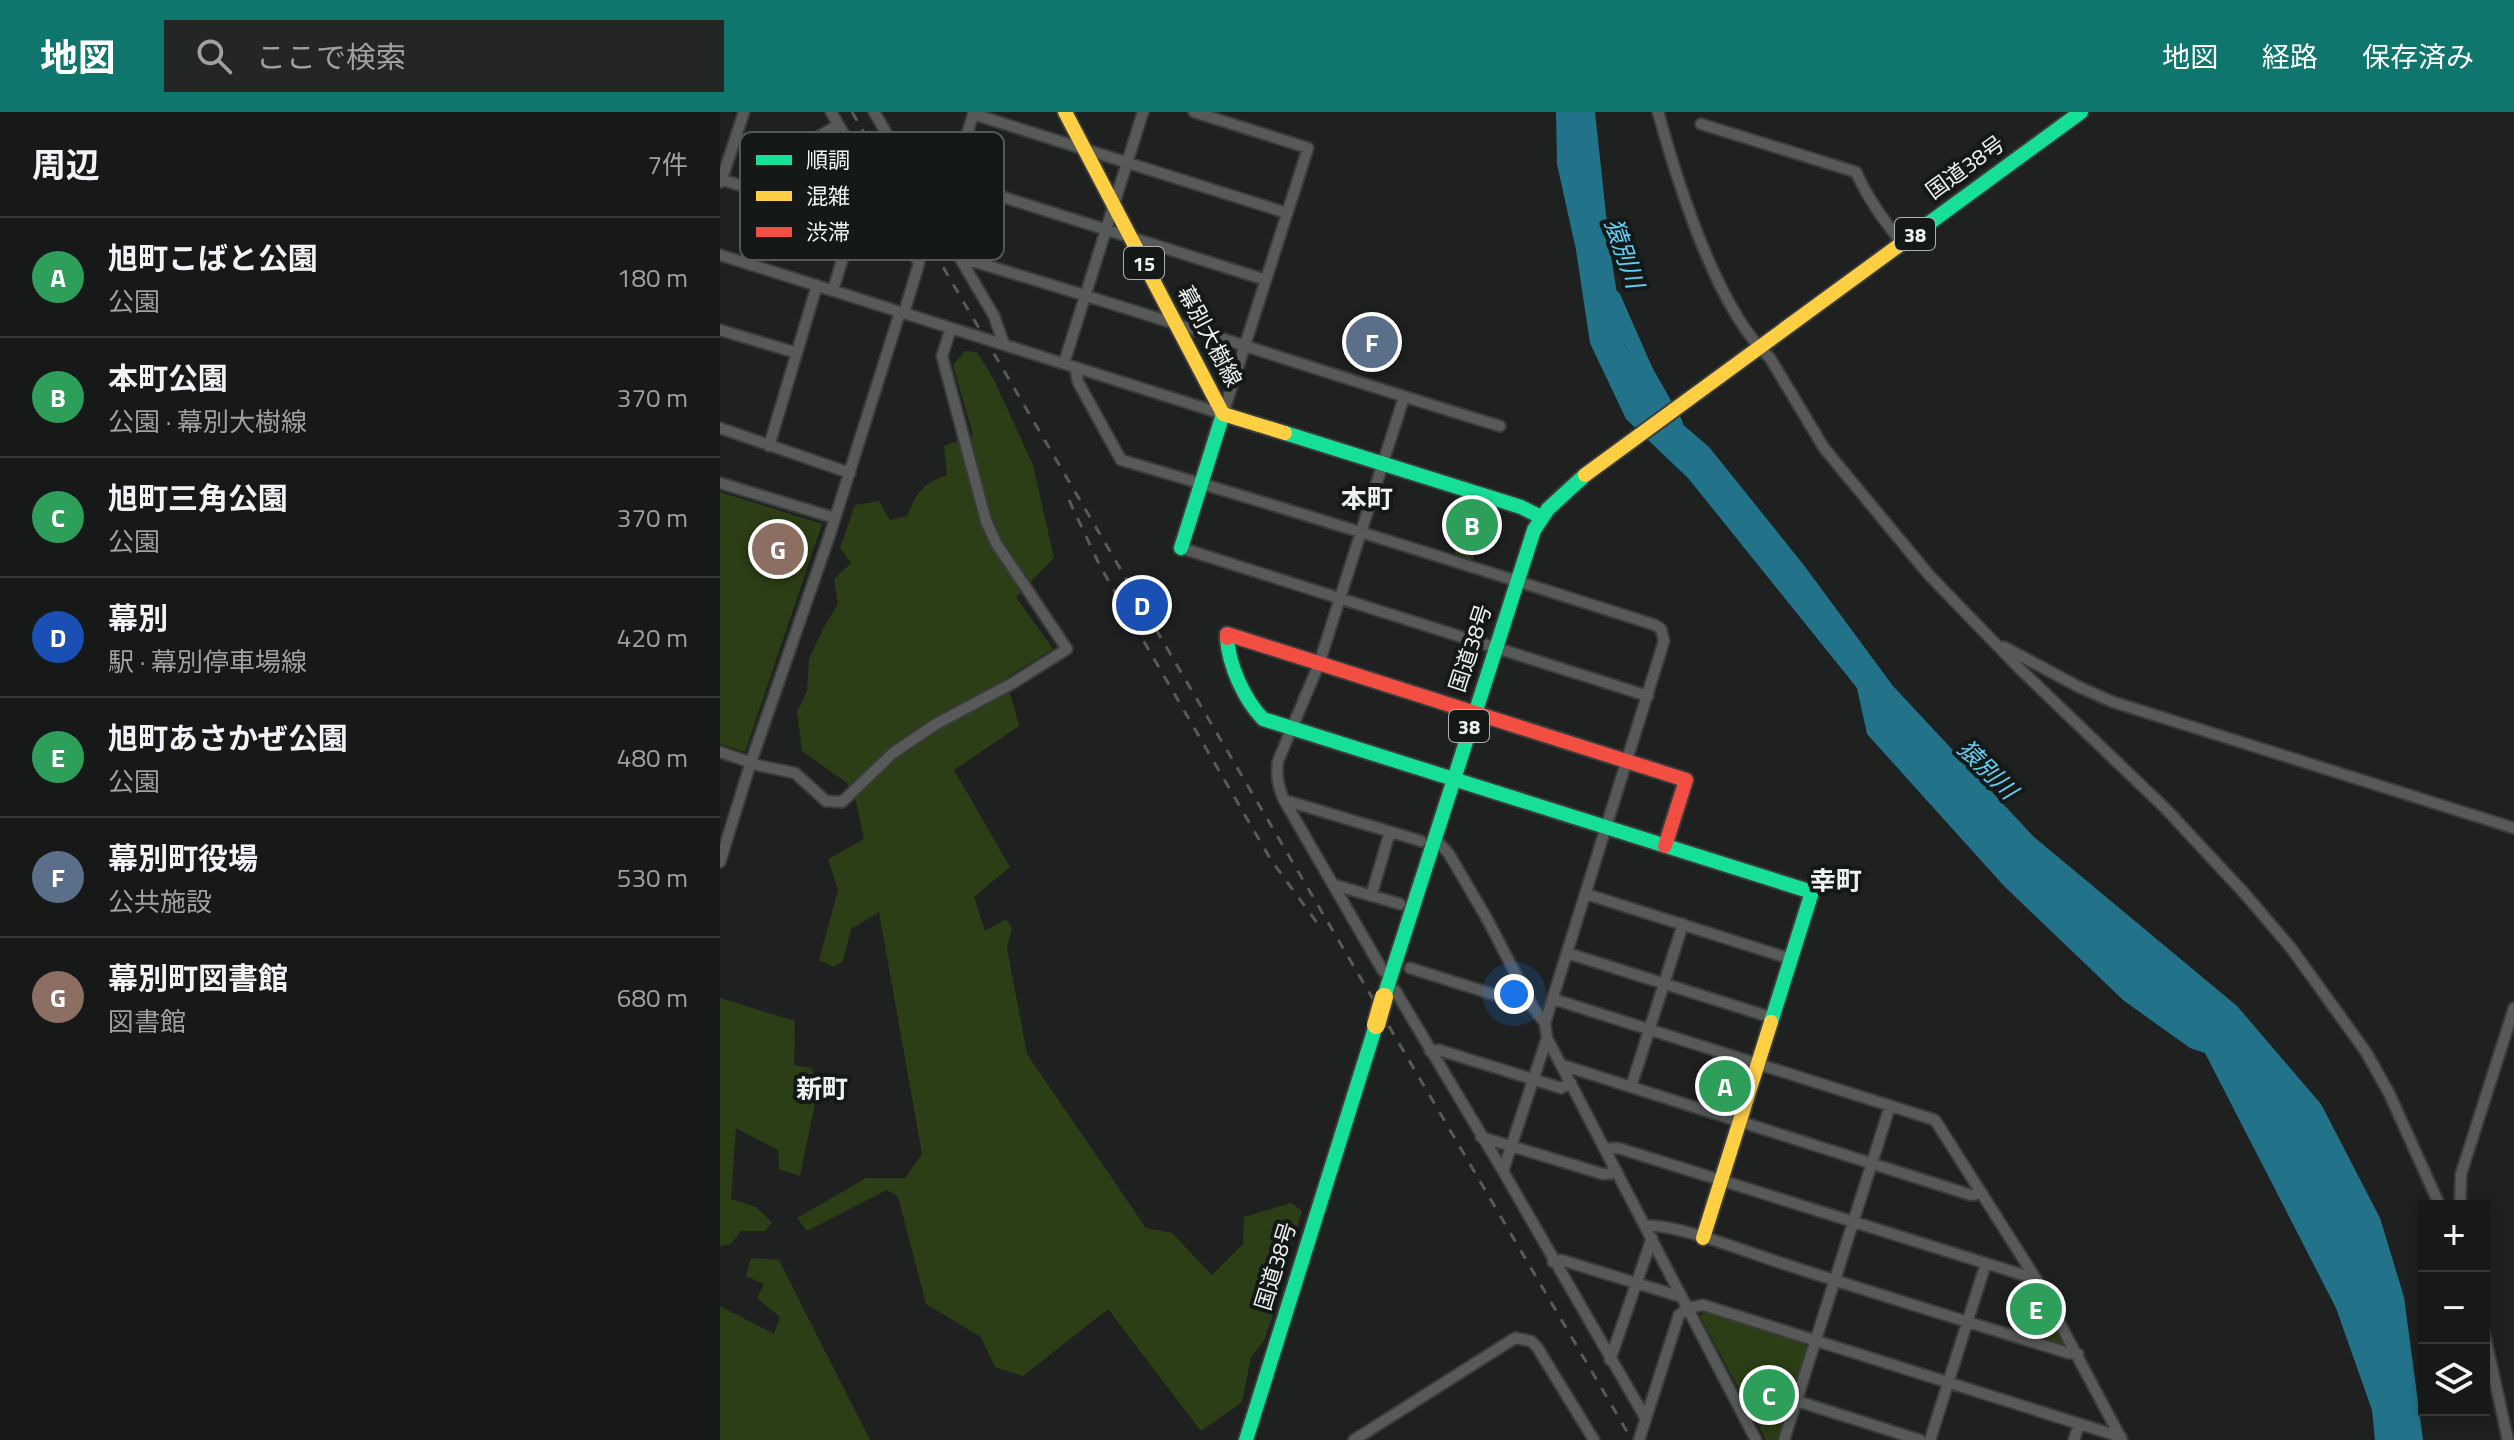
<!DOCTYPE html>
<html lang="ja">
<meta charset="utf-8">
<style>
:root{--surface:#161918;--page:#232625;--text:#f1f3f6;--muted:#9ea0a2;--line:#353837;--accent:#0f766e}
body{margin:0;font-family:"Titillium Web","Noto Sans JP",sans-serif;background:var(--page);color:var(--text)}
.controls{position:absolute;right:24px;bottom:24px;display:grid;overflow:hidden;border-radius:0px;box-shadow:0 4px 12px #0003}
.controls button{width:72px;height:72px;display:grid;place-items:center;padding:0;border:0;border-bottom:2px solid var(--line);background:var(--surface);color:var(--text);font:40px sans-serif}
.you{position:absolute;left:794px;top:882px;width:28px;height:28px;margin:-20px;border:6px solid #fff;border-radius:50%;background:#1a73e8;box-shadow:0 0 0 12px #1a73e833}
.badge{display:grid;place-items:center;width:52px;height:52px;border-radius:50%;background:var(--accent);color:#fff;font-size:26px;font-weight:700}
.pin{position:absolute;translate:-50% -50%;border:4px solid #fff;box-shadow:0 2px 8px #0006}
.list{margin:0;padding:0;list-style:none}
h2{display:flex;justify-content:space-between;align-items:center;height:104px;margin:0;padding:0 32px;font-size:34px}
h2 small{font-size:26px;font-weight:400;color:var(--muted)}
.list li{display:grid;grid-template-columns:52px 1fr auto;gap:24px;align-items:center;box-sizing:border-box;height:120px;padding:0 32px;border-top:2px solid var(--line)}
.list b{display:block;font-size:30px;white-space:nowrap}
.list p{margin:0;font-size:26px;white-space:nowrap;color:var(--muted)}
.list em{font-size:26px;font-style:normal;color:var(--muted)}
.icon{flex:none;width:44px;height:44px;fill:none;stroke:currentColor;stroke-width:2;stroke-linecap:round;stroke-linejoin:round}
.map{position:relative;flex:none;width:1794px;height:1328px;overflow:hidden}
header{display:flex;align-items:center;gap:48px;box-sizing:border-box;height:112px;padding:0 40px;background:var(--accent);color:#fff}
header strong{font-size:38px}
nav{display:flex;gap:44px;margin-inline-start:auto;font-size:28px}
.search{width:560px;height:72px;background:var(--page);display:flex;align-items:center;gap:20px;box-sizing:border-box;padding:0 28px;border-radius:0px;color:var(--muted);font-size:30px}
main{display:flex}
aside{flex:1;background:var(--surface)}
.map>svg:first-child{display:block}
</style>
<header>
<strong>地図</strong>
<div class="search"><svg class="icon" aria-label="search" viewBox="0 0 24 24"><circle cx="10" cy="10" r="6"/><path d="M15 15l6 6"/></svg>ここで検索</div>
<nav><a>地図</a><a>経路</a><a>保存済み</a></nav>
</header>
<main>
<aside>
<h2>周辺<small>7件</small></h2>
<ul class="list">
<li><span class="badge" style="background:#2e9e5b">A</span><div><b>旭町こばと公園</b><p>公園</p></div><em>180 m</em></li>
<li><span class="badge" style="background:#2e9e5b">B</span><div><b>本町公園</b><p>公園 · 幕別大樹線</p></div><em>370 m</em></li>
<li><span class="badge" style="background:#2e9e5b">C</span><div><b>旭町三角公園</b><p>公園</p></div><em>370 m</em></li>
<li><span class="badge" style="background:#1a4fb4">D</span><div><b>幕別</b><p>駅 · 幕別停車場線</p></div><em>420 m</em></li>
<li><span class="badge" style="background:#2e9e5b">E</span><div><b>旭町あさかぜ公園</b><p>公園</p></div><em>480 m</em></li>
<li><span class="badge" style="background:#5c6f8a">F</span><div><b>幕別町役場</b><p>公共施設</p></div><em>530 m</em></li>
<li><span class="badge" style="background:#8d6e63">G</span><div><b>幕別町図書館</b><p>図書館</p></div><em>680 m</em></li>
</ul>
</aside>
<div class="map">
<svg width="1794" height="1328" viewBox="0 0 1794 1328">
<rect width="100%" height="100%" fill="#1e2120"/>
<path fill="#2c3e15" d="M245,239L257,240L274,268L313,353L334,446L296,485L333,537L286,566L299,614L234,658L290,755L254,785L265,819L286,807L292,816L287,836L307,942L426,1116L452,1121L492,1163L523,1132L524,1105L571,1091L582,1099L569,1141L546,1161L556,1193L544,1229L531,1245L522,1290L481,1319L388,1197L303,1264L275,1255L261,1225L206,1192L178,1085L167,1078L87,1119L77,1106L146,1066H185L202,1042L159,800L131,817L123,849L114,855L99,848L118,778L108,747L144,727L136,690L127,671L82,639L77,600L87,579L89,547L103,517L118,492L114,467L131,451L120,436L135,393L159,389L170,408L187,404C198,379 201,373 227,363L224,334L253,323L233,253Z
M0,380L102,412L25,640L0,632Z
M751,394L764,399L754,426L759,429L752,450L734,444Z
M0,886L75,909L74,953L91,956L99,972L80,1064L59,1057L58,1038L16,1016L11,1087L36,1095L52,1110L45,1119H21L11,1132L0,1134Z
M993,943L1033,956L1018,1006L977,993Z
M31,1146L59,1148L150,1328H0V1194L54,1222L60,1205L37,1186L44,1172L26,1164Z
M1310,1171L1315,1173L1349,1230L1343,1237L1295,1222Z
M986,1198L1086,1230L1089,1239L1061,1328H1046L980,1204Z"/>
<path fill="#22738a" d="M836,0H875L889,130L905,234L931,285L989,335L1083,452L1173,574L1314,725L1517,894L1601,992L1660,1106L1684,1185L1703,1328H1655L1652,1298L1616,1196L1485,941L1470,936L1403,888L1284,774L1147,622L1137,576L968,366L906,307L870,231L856,138L837,52Z"/>
<g fill="none" stroke-linecap="round" stroke-linejoin="round">
<path stroke="#22738a" stroke-width="16" d="M893,186L925,259L955,312"/>
<defs>
<path id="street" d="M111,0L199,151L184,201
M154,0L274,204L284,232
M938,0C957,69 997,198 1050,246L1104,336L1209,463L1300,557L1446,697L1525,782L1571,836L1646,940L1669,981L1720,1094
M253,2L567,101
M981,12L1136,60C1148,87 1163,108 1182,131
M0,67L134,109
M232,69L546,168
M1,70L24,0
M67,88L85,33L118,13
M219,110L254,0
M0,143L503,302L588,36L474,0
M243,151L255,150C431,202 605,261 780,314
M113,178L134,109L166,94
M0,218L77,241
M344,251L423,0
M355,255L358,270L401,348C580,400 757,456 935,513L941,517L944,529L825,911
M0,316L130,361
M49,334L97,173
M0,371L115,406
M461,436L928,584
M1284,535L1359,575L1393,590L1794,716
M0,640L41,654L75,661L106,689L122,690L173,641L216,612L293,571L347,537L276,431L266,409L222,244L231,216
M564,688L701,729
M715,726L729,742L766,805L814,897L825,911L827,926L1036,1328
M0,750L31,650L110,422L180,200
M615,773L680,792
M866,782L1071,847
M651,784L670,720
M847,841L1053,906
M690,856L791,888L807,884
M663,859L564,688C558,674 556,664 558,649L599,552L684,285
M675,878L783,1059L926,1307
M833,887L1215,1008L1316,1167L1402,1328
M710,939L719,938L841,976L851,971
M842,953L1251,1083L1262,1081
M911,975L963,812
M761,1025L883,1062L897,1061
M885,1037L898,1036L1316,1167
M783,1059L827,926
M1740,1094L1741,1062L1794,896
M926,1114C954,1111 1030,1141 1061,1151C1156,1182 1252,1211 1348,1241L1358,1242
M833,1150L841,1148L962,1185
M1764,1220L1788,1328
M890,1248L932,1126
M1077,1289L1200,1328
M634,1328L795,1226L811,1229L817,1235L874,1328
M919,1328L959,1203L968,1196L983,1193L1401,1325
M1064,1328L1170,994
M1210,1328L1266,1151
M1354,1328L1359,1312"/>
<path id="fast" d="M1178,134L1361,0
M565,321L801,395L821,405
M461,436L503,302
M507,526C509,554 524,587 543,607L1092,780L1051,910
M664,885L814,418L828,397L865,363
M526,1328L656,913"/>
<path id="slow" d="M345,0L503,302L565,321
M865,363L1178,134
M983,1126L1051,910"/>
<path id="jam" d="M507,526V522L966,668L945,734"/>
</defs>
<use href="#street" stroke="#3a3c3c" stroke-width="14"/>
<use href="#fast" stroke="#3a3c3c" stroke-width="18"/>
<use href="#slow" stroke="#3a3c3c" stroke-width="18"/>
<use href="#jam" stroke="#3a3c3c" stroke-width="18"/>
<use href="#street" stroke="#585a5a" stroke-width="10"/>
<use href="#fast" stroke="#16e098" stroke-width="14"/>
<use href="#slow" stroke="#ffcf43" stroke-width="14"/>
<use href="#jam" stroke="#f24e42" stroke-width="14"/>
<path stroke="#585a5a" stroke-width="3" stroke-dasharray="10 10" stroke-linecap="butt" d="M132,0L912,1328
M349,388L380,454L551,748L598,812"/>
<defs>
<path id="slow-bridge" d="M656,913L664,885"/>
</defs>
<use href="#slow-bridge" stroke="#3a3c3c" stroke-width="22" stroke-linecap="butt"/>
<use href="#slow-bridge" stroke="#ffcf43" stroke-width="18"/>
</g>
<g text-anchor="middle" dominant-baseline="central" stroke-width="8" stroke-linejoin="round" paint-order="stroke">
<g fill="#141917" stroke="#adb0af" stroke-width="2">
<rect x="1175" y="106" width="40" height="32" rx="6"/>
<rect x="404" y="135" width="40" height="32" rx="6"/>
<rect x="729" y="598" width="40" height="32" rx="6"/>
</g>
<g font-size="20" font-weight="bold" fill="#eef1f0">
<text x="1195" y="122">38</text>
<text x="424" y="151">15</text>
<text x="749" y="614">38</text>
</g>
<g font-size="22" fill="#eef1f0" stroke="#141917">
<text transform="translate(1245 55) rotate(-36)">国道38号</text>
<text transform="translate(490 224) rotate(62)">幕別大樹線</text>
<text transform="translate(750 536) rotate(-72)">国道38号</text>
<text transform="translate(555 1154) rotate(-73)">国道38号</text>
</g>
<g font-size="24" font-style="italic" fill="#60d1f5" stroke="#141917">
<text transform="translate(905 141) rotate(71)">猿別川</text>
<text transform="translate(1268 657) rotate(45)">猿別川</text>
</g>
<g font-size="26" font-weight="bold" fill="#eef1f0" stroke="#141917">
<text x="647" y="386">本町</text>
<text x="1116" y="768">幸町</text>
<text x="102" y="976">新町</text>
</g>
</g>
<rect x="20" y="20" width="264" height="128" rx="12" fill="#141917" stroke="#555a58" stroke-width="2"/>
<rect x="36" y="43" width="36" height="10" fill="#16e098"/>
<rect x="36" y="79" width="36" height="10" fill="#ffcf43"/>
<rect x="36" y="115" width="36" height="10" fill="#f24e42"/>
<g font-size="22" fill="#eef1f0">
<text x="86" y="56">順調</text>
<text x="86" y="92">混雑</text>
<text x="86" y="128">渋滞</text>
</g>
</svg>
<div class="controls">
<button>+</button>
<button>−</button>
<button><svg class="icon" aria-label="layers" viewBox="0 0 24 24"><path d="M12 4l9 5-9 5-9-5zM3 14l9 5 9-5"/></svg></button>
</div>
<div class="you"></div>
<div class="pin badge" style="left:1005px;top:974px;background:#2e9e5b">A</div>
<div class="pin badge" style="left:752px;top:413px;background:#2e9e5b">B</div>
<div class="pin badge" style="left:1049px;top:1283px;background:#2e9e5b">C</div>
<div class="pin badge" style="left:422px;top:493px;background:#1a4fb4">D</div>
<div class="pin badge" style="left:1316px;top:1197px;background:#2e9e5b">E</div>
<div class="pin badge" style="left:652px;top:230px;background:#5c6f8a">F</div>
<div class="pin badge" style="left:58px;top:437px;background:#8d6e63">G</div>
</div>
</main>
